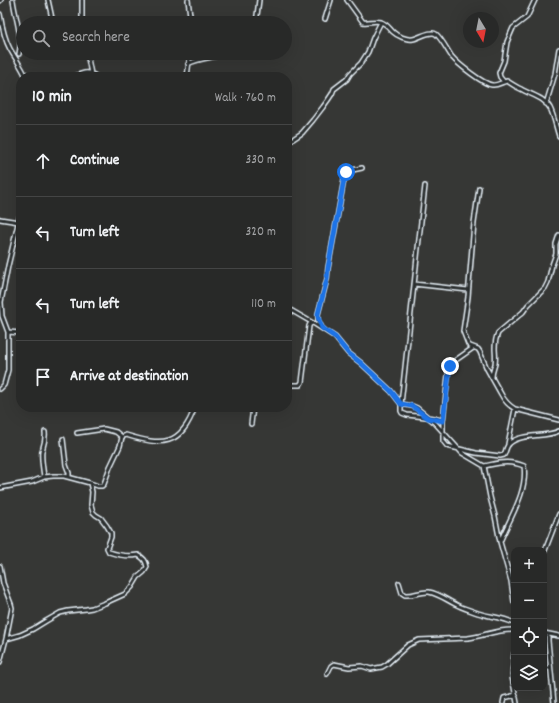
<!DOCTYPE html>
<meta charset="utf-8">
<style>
:root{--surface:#282928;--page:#343534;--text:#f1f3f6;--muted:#a5a6a8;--line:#444545}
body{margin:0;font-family:Dekko,sans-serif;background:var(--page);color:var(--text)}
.controls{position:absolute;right:12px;bottom:12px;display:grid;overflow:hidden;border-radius:8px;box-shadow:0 4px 16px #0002}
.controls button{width:36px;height:36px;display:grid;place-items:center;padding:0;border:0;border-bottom:1px solid var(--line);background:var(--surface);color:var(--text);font:20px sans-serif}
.compass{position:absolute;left:463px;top:12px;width:36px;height:36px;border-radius:50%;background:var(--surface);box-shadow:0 4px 16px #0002;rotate:170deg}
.stop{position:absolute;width:12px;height:12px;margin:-9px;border:3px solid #1a73e8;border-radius:50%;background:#fff}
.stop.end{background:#1a73e8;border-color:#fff;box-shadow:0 1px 4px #0008}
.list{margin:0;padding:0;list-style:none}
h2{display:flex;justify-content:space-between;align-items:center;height:52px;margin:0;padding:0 16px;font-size:17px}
h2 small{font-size:13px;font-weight:400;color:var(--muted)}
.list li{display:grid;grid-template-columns:26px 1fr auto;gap:12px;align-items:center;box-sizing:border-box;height:72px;padding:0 16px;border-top:1px solid var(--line)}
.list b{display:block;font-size:15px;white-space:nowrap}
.list em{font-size:13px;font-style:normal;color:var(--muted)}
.icon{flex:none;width:22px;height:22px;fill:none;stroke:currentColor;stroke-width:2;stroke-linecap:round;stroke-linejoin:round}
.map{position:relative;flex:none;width:559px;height:703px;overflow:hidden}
.search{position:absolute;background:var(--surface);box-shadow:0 4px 16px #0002;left:16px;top:16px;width:276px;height:44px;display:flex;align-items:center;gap:10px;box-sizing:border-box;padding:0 14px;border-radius:22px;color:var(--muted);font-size:15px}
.panel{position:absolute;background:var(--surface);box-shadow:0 4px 16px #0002;left:16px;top:72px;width:276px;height:340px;border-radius:16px}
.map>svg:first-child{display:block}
</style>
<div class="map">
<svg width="559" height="703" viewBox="0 0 559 703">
<rect width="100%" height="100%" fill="#363735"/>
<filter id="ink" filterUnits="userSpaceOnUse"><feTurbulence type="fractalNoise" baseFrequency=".025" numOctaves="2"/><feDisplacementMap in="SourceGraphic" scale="8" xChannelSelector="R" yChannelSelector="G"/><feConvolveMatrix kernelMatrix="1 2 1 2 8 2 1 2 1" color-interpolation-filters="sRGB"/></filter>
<g filter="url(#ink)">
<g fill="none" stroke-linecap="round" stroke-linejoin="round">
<defs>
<path id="minor" d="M13,0C15,17 23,36 19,54
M48,0L53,23
M82,0V23
M188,0L191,23
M347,0L363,22C369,23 375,20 381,22C387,24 389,28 393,32C397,36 407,40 413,39C419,38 431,30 436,34C442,39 447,50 452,57C458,64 483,84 492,85C497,86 502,82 507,81C512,84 516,87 521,89C531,95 544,97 550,108C554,116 556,127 559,136
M0,1L1,0
M0,14C2,27 4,38 10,49C15,58 22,67 26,77
M325,19L331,0
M256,23L259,0
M87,53L91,74
M188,64C200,57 215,58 228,53
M73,77C83,73 88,70 97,77
M187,77L190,53
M504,82L500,77L499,73L504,61L507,42L513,28L527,17L535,0
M546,104L555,74L559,49
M287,143L302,133L313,120L323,107L328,100L332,94L334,89L347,79L350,74L361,63L368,52L373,38L381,22
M425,186L420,230L401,404L412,406L417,408L435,423L462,453L484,466C500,463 508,460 524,466C528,492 509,519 500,542
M479,188L474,223L468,297L463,331L468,344L470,346L478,349L480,352L487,369L501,394C504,400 508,405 515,409L559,420
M0,219L19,222
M414,284L468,290
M287,308L313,323L335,337L348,353L361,363L391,391L401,404V411L402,413L407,415L435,418L443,421V441L447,446L476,453L500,456L504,455C506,451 506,446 510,443C522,433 545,438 559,431
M322,328L318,320V314L327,279L328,268L345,174L348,171L362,168
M8,332L21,333
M492,377C492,372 494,368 495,364C497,352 492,346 498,333L523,312L528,305L545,288L548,282L552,265L556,254V244L559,235
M287,385H300L302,382L309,326L310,324L313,323
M0,389L4,385L8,370V332L2,316L1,302L8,266L21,211
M182,407L193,412
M443,421L449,366L453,362L473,348
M251,424L253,407
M77,433L104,429L116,432L122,437
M63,439L66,465L69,473V477
M508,444L515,409
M484,466L490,497L495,516L500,542L511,581L514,602
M44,477C43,468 41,459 42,451C44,444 46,439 45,432
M0,488L32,482L44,477L53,476H64L90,483L98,486H102L104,484L110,467L120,446L122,437L126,435C162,446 181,447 195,407
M544,553L559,514
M0,566L3,583L11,604L12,608L6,639L0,662
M399,583L402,593L405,595C413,596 421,591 429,592C439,594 447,600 455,604C462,608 470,610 478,613C490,617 502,617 514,623
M544,633L559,636
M548,634V641L554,703
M6,639L20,635L33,629L46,621L60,613L68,611L86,609L92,608L105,603L125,594L132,587L138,577L144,572L147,567C146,561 144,558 138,555C129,557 118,555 109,552L107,548L111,537V533L107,526L101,518L96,515L93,512L91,505L92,492L90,483
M514,654L512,677L517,703
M544,668H550
M327,674L331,666L334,664L349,667L362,666L371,669L382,667L387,664L408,645L419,640L468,638C484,636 498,629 514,630
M503,703L504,698L516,695"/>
</defs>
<use href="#minor" stroke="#e8f1f8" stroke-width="6"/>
<use href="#minor" stroke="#2a2d2e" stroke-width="3"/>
</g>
</g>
<g fill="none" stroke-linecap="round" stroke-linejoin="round" filter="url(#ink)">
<path stroke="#1a73e8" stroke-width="5" d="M346,172L345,174L328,268L327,279L318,314V317L322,328L335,337L348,353L361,363L391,391L401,404L412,406L428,418L443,421L450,366"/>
</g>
</svg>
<div class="controls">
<button>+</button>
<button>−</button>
<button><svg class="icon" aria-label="locate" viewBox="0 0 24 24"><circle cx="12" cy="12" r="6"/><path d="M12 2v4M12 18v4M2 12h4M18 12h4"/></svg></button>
<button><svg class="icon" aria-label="layers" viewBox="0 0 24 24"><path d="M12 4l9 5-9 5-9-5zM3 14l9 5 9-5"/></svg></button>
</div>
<svg class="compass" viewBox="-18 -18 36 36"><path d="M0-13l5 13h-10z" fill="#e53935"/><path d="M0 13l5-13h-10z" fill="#a5a6a8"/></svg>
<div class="stop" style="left:346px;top:172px"></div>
<div class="stop end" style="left:450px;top:366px"></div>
<div class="search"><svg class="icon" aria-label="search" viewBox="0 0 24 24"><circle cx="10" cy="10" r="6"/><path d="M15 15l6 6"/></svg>Search here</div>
<section class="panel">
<h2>10 min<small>Walk · 760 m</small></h2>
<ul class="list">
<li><svg class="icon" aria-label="ahead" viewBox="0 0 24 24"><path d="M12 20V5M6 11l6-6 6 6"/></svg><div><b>Continue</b></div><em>330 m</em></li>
<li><svg class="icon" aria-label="left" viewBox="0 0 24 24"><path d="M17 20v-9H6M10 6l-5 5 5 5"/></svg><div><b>Turn left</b></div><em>320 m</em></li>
<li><svg class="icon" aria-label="left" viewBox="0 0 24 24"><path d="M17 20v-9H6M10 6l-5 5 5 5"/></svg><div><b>Turn left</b></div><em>110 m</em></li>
<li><svg class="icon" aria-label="arrive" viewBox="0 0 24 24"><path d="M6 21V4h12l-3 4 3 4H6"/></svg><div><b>Arrive at destination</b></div></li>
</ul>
</section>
</div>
